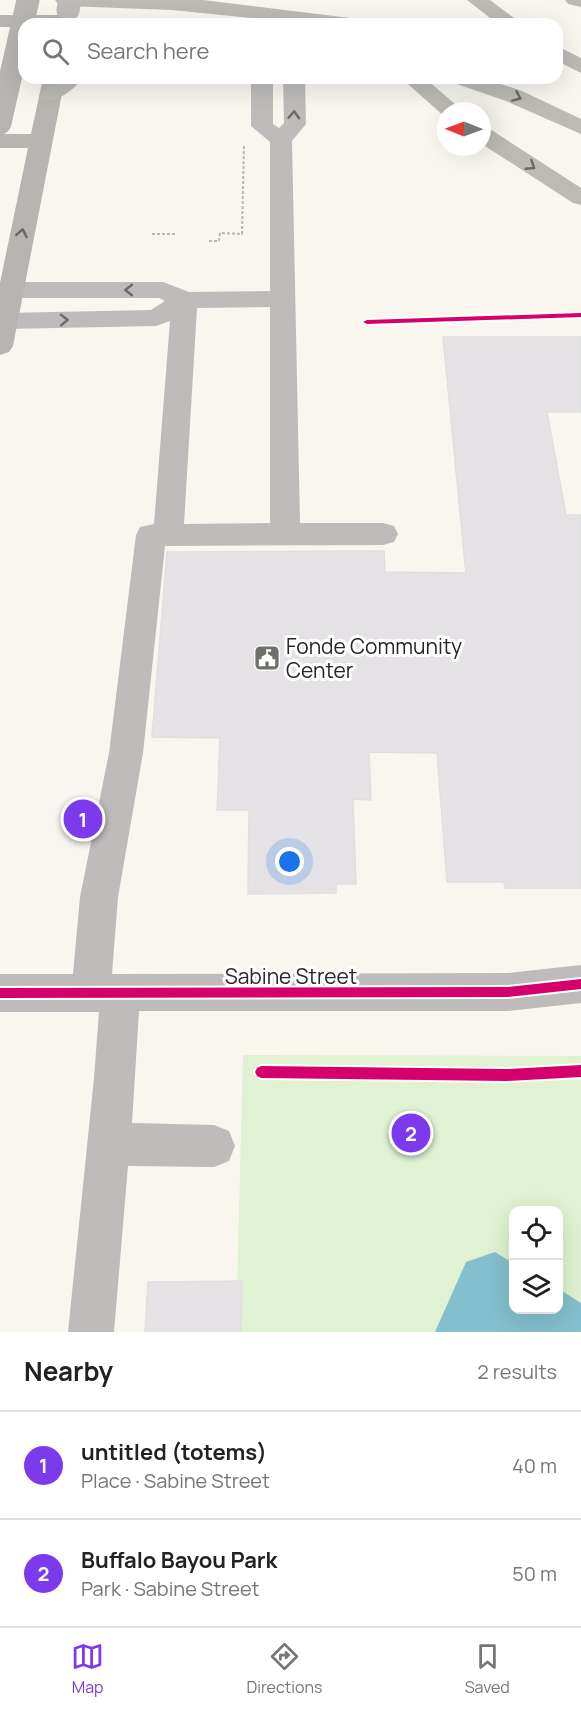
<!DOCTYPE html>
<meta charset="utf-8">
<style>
:root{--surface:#fff;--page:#f2f2f2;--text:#222;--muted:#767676;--line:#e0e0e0;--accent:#7c3aed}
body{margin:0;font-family:Manrope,sans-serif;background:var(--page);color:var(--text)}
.controls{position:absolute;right:18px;bottom:18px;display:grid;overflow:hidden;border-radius:12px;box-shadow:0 6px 24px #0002}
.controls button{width:54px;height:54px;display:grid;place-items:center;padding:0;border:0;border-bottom:2px solid var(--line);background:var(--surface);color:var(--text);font:30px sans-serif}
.compass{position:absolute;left:437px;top:102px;width:54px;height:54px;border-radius:50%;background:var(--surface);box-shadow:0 6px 24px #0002;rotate:271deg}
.you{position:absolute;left:290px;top:862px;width:21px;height:21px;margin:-15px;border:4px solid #fff;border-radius:50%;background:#1a73e8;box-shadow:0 0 0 9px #1a73e833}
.badge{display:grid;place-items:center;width:39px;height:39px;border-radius:50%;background:var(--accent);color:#fff;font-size:20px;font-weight:700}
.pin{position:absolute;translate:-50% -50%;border:3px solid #fff;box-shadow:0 2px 6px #0006}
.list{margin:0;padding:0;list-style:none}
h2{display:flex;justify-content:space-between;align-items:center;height:78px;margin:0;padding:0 24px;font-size:26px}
h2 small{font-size:20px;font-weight:400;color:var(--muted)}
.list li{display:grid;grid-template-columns:39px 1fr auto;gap:18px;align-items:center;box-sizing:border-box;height:108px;padding:0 24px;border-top:2px solid var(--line)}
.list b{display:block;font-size:22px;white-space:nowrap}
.list p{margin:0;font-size:20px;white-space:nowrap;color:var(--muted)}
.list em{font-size:20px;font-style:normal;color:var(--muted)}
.icon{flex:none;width:33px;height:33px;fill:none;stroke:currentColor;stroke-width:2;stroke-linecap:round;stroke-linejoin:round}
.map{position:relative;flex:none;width:581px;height:1332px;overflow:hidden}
.search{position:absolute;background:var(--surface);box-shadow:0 6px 24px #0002;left:18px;right:18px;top:18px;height:66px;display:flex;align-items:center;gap:15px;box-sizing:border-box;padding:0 21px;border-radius:18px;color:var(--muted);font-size:22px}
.sheet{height:294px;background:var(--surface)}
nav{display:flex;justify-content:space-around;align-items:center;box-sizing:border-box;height:84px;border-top:2px solid var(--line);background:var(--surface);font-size:16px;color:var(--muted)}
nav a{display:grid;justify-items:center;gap:3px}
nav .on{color:var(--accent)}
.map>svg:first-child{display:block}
</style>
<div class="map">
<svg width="581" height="1332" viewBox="0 0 581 1332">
<rect width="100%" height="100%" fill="#f8f6ef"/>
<path fill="#e0f2d2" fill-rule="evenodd" d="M243,1055L581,1056V1332H236ZM514,1210H558V1310H514Z"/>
<path fill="#84bfcd" d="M495,1252L513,1263L514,1310H558L559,1289L581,1303V1332H435L466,1262Z"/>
<path fill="#e4e2e5" stroke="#e0dfde" stroke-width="1.5" d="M443,337H581V412H547L566,515H581V888H505L504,882H447L437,753L369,752L371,800L353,799L356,884H336V893L248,894L249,810H217L220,738L152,737L167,552L384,551L385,572L466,573Z
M242,1281L241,1332H145L148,1282Z"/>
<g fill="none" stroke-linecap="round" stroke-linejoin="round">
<path stroke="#b9b7b4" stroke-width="2" stroke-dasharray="3 2" stroke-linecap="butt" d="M152,234H176
M209,241H219L220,233L242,234L244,145"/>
<path fill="#bdbcba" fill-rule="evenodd" d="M251,78H273V124L279,128L284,123L283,78H305L306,124L292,141L300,523H383L394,526L398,534L394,542L383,545L165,546L143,753L118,897L112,974L508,973L581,965V1003L508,1011H139L132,1123L214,1125L229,1131L235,1146L229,1161L214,1167L128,1166L114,1332H68L94,1078L99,1012H0V974H73L80,897L109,753L136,535L140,527L154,524L170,321L156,326L5,329L0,328V314L5,313L151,310L165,301L159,298H11L2,296L0,287L11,282H163L189,292L270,291V142L251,126ZM270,307V523L184,524L197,308Z"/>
<path fill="#b7b5b1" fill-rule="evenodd" d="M0,15H66L73,17L76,21L74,24H24V27H0Z
M43,78H65L13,346L9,352L0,355V283L28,148H0V134H31Z"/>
<path fill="#bbbab5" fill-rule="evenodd" d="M55,0H203L350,18L357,20L360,24H309L172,10L65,6L58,4Z
M467,0H490L522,24H498Z
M565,0H581V7L568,4Z
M557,46L581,58V73L557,61Z
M58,78H83C74,90 57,103 42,100L39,95Z
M401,78H425L463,111H446V116H444Z
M451,78H483L522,91L581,119V134L506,101L454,83Z
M482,127L490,129L581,188V205L573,203L482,144Z"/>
<path stroke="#bdbcba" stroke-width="23" d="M68,10L70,0"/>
<path stroke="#b7b5b1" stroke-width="23" d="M0,123L28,0"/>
<defs>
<path id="cycleway" d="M581,313V317L367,324L363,322L367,320Z
M581,979V989L508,997L0,998V988L508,987Z
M581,1065V1077L506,1081L261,1078L257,1076L255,1072L257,1068L261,1066L506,1069Z"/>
</defs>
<use href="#cycleway" stroke="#fff" stroke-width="4"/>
<use href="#cycleway" fill="#d6006c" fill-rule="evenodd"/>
</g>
<defs><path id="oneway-chevron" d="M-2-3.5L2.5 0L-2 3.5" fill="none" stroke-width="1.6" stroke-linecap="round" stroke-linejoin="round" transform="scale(1.5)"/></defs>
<g stroke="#6a6964">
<use href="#oneway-chevron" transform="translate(517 97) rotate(23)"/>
<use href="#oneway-chevron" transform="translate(531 166) rotate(33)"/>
</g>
<g stroke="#6b6a66">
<use href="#oneway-chevron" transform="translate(294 115) rotate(-87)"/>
<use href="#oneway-chevron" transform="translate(129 290) rotate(-180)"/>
<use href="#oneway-chevron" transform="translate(64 320) rotate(-1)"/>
</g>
<use stroke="#686662" href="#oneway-chevron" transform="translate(22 233) rotate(-79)"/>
<defs>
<symbol id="civic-square" viewBox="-11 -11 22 22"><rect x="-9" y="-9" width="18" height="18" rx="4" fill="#716f6a" stroke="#fff"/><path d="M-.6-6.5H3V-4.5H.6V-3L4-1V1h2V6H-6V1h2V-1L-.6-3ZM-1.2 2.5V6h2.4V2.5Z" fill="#fff"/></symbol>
</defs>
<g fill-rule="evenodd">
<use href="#civic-square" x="252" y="643" width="30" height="30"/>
</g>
<g text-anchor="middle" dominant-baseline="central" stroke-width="6" stroke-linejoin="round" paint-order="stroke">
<g font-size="21" fill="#282622" stroke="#fff" text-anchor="start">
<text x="286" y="646">Fonde Community<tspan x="286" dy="24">Center</tspan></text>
</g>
<g font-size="21" fill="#282622" stroke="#fff">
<text x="291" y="976">Sabine Street</text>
</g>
</g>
</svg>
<div class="controls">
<button><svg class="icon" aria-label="locate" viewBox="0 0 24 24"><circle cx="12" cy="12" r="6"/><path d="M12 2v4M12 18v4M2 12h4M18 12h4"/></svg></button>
<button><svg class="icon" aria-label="layers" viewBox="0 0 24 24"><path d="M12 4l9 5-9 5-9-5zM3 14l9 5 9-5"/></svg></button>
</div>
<svg class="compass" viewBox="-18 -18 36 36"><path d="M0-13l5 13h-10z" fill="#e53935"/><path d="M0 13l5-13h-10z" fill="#767676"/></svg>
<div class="you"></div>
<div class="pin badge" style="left:83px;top:819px">1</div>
<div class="pin badge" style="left:411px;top:1133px">2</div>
<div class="search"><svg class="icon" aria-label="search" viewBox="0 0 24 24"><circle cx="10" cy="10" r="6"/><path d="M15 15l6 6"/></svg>Search here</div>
</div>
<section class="sheet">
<h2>Nearby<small>2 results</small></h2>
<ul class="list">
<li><span class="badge">1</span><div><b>untitled (totems)</b><p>Place · Sabine Street</p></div><em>40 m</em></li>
<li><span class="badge">2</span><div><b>Buffalo Bayou Park</b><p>Park · Sabine Street</p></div><em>50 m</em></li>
</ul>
</section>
<nav>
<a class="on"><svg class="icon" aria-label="map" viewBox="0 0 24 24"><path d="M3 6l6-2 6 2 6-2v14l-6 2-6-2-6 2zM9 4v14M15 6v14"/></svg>Map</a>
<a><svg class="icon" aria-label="directions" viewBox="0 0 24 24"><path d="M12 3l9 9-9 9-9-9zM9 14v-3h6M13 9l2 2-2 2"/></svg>Directions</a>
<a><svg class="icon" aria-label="saved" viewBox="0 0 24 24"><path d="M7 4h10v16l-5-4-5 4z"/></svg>Saved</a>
</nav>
